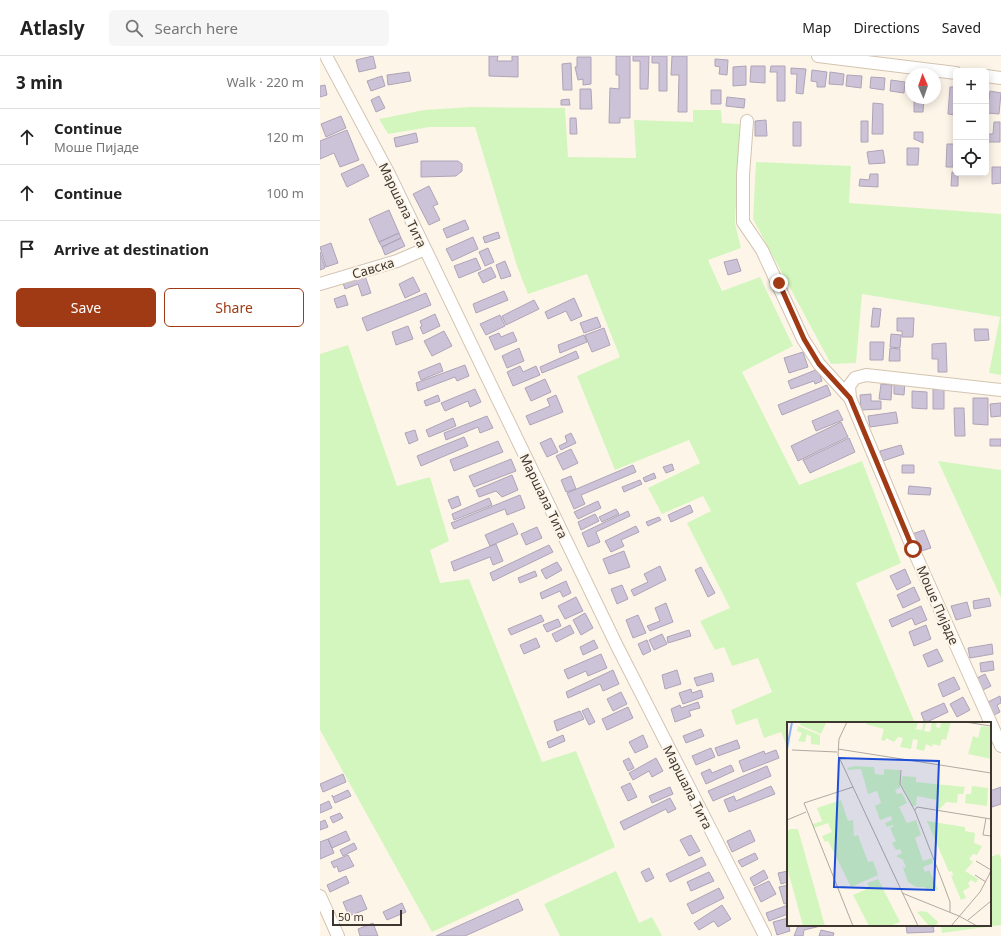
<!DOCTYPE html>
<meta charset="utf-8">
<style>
:root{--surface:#fff;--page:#f6f6f6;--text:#222;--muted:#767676;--line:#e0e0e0;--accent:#a03a14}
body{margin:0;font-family:"Noto Sans",sans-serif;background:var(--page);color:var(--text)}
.controls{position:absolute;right:12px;top:12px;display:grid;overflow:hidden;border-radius:6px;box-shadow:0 2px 10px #0003}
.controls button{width:36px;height:36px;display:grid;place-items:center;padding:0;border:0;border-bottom:1px solid var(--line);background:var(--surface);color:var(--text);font:20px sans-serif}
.compass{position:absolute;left:585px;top:12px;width:36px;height:36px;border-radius:50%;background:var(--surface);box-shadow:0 2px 10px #0003;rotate:358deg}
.scale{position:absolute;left:12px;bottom:10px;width:70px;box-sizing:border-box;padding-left:4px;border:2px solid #3d3730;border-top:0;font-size:11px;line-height:14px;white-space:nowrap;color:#3d3730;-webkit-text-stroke:3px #fef5e9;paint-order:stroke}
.stop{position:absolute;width:12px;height:12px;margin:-9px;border:3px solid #a03a14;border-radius:50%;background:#fff}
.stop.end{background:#a03a14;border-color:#fff;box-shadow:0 1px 4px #0008}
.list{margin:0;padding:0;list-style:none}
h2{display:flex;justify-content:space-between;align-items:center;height:52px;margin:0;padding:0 16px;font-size:17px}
h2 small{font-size:13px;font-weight:400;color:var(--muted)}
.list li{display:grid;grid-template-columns:26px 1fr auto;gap:12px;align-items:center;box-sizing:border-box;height:56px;padding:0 16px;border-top:1px solid var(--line)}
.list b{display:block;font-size:15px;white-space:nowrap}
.list p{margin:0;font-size:13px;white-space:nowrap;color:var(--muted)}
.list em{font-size:13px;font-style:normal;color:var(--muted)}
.actions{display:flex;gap:8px;padding:12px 16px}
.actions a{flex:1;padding:9px 0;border:1px solid var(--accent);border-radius:6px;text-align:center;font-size:14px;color:var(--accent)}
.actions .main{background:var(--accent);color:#fff}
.icon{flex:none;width:22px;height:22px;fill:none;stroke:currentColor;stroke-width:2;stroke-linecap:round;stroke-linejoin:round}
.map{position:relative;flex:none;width:681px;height:880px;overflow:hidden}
header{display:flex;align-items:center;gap:24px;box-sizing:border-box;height:56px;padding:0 20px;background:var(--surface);border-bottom:1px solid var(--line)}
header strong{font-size:19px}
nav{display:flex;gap:22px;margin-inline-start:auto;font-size:14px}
.search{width:280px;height:36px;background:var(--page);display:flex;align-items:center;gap:10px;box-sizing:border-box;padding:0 14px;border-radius:6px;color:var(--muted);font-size:15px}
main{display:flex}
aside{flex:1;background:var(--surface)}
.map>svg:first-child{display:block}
</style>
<header>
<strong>Atlasly</strong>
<div class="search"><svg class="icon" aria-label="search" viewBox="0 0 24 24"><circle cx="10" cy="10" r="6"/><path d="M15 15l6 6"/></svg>Search here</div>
<nav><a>Map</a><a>Directions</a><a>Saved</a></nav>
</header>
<main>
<aside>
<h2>3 min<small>Walk · 220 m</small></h2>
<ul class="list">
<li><svg class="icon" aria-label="ahead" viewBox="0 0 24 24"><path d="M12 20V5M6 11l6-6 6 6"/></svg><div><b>Continue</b><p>Моше Пијаде</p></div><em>120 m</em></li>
<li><svg class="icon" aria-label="ahead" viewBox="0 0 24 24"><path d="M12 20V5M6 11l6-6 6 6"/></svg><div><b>Continue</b></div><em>100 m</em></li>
<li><svg class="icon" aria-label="arrive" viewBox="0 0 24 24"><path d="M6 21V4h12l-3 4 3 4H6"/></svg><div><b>Arrive at destination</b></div></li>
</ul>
<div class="actions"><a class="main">Save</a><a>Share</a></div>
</aside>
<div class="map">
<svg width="681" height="880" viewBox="0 0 681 880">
<rect width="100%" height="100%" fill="#fef5e9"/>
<path fill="#d3f6be" d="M150,51L245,52L248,101L316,102L314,64L373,66V54H401L402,67L420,68L415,167L421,192L388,204L402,235L440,221L473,290L422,316L479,429L542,405L581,507L536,527L595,667H468V693L461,676L444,682L437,662L416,669L411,654L452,636L438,602L412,610L404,591L395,594L380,565L410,552L367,467L391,455L383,440L342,458L328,432L380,407L369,384L295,414L257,320L300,301L267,218L208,238L197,210L155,71H110L68,78L59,63L104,54Z
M436,106L531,110L529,147L681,158V319L669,317L680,261L542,238L536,307L511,308L433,163Z
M28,289L77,430L110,421L129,485L110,494L120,527L149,523L222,706L256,695L295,791L112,876L0,674V298Z
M618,405L681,414V542Z
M679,798L681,802V869L622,877L621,869H670V801Z
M296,815L319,867L332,861L342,880H240L224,848Z"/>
<path fill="#cdc3d8" stroke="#aea4b8" d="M53,0L56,12L39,16L36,4Z
M169,0H178L177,5H192V0H198V21L169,20Z
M296,0H310V62H300V67H289L290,32L299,33V19H296Z
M313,0H329L328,33H320V5H313Z
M332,0H347V35H339V7H332Z
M352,0H367V56H358L359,19H351Z
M257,1H271V28L263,29V23L258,24L255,11H257Z
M395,3L408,4L407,19L399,18L400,11L395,10Z
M251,7L252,34H243L242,8Z
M426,10V29L413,30V11Z
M431,10H445V27L430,26Z
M451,10H465V45H457V16H450Z
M471,12L486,13L483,38L476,37L477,18H471Z
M492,14L507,16L505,31H497V26L491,25Z
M89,16L91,25L68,29L67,19Z
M510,16L524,18L523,29L509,28Z
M527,19L542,20L541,32L526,30Z
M62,20L65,30L51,35L47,25Z
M551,21L565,22L564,34L550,32Z
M571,24L585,26L584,37L570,35Z
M5,29L7,39L0,41V30Z
M630,31H636V59L628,58Z
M260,33H271L272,53H260Z
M391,34H401V48H391Z
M670,35L681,37L679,58L667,57Z
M59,40L65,52L56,56L51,44Z
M407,41L425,43L424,52L406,50Z
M594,42H604L603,56H594Z
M249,43L250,49H241V44Z
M553,47L563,48V78H552Z
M21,60L26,72L6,81L1,68Z
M250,62H256L257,78H250Z
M446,64L447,80H435V65Z
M541,65H548V86H541Z
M473,66H481V90H473Z
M674,66H680V86H666V78H673Z
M27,74L39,104L20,111L14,97L0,103V85Z
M594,76H603V87L594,83Z
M96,77L98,86L76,91L74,82Z
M627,88H634L633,111H626Z
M587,92H599L598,109H587Z
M563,94L565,107L549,108L547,96Z
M101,105H138L142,108V115L136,120L101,121Z
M43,108L49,120L27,131L21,118Z
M672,111H681V127L672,128Z
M632,116L638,117V130H631Z
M550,118H558V131L539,130L540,123L549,124Z
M109,130L118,148L113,150L120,164L109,169L93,138Z
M69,154L79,177L59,186L49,163Z
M145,164L149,173L127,182L123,173Z
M178,176L180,182L165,187L163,181Z
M79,177L81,182L62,191L59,186Z
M153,181L158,193L132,205L126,193Z
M81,182L85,190L65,199L62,191Z
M11,187L18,207L6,211L0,191Z
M168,192L174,206L165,210L159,196Z
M0,196L5,212L0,214Z
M156,202L161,213L139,222L134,210Z
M417,203L421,215L408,219L404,206Z
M185,205L191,220L181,223L176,209Z
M171,211L176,221L163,227L158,217Z
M44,217L51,237L42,240L38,228L25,233L22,224Z
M93,221L100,235L85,242L79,228Z
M184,235L188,244L156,257L153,248Z
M106,237L111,249L47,275L42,262Z
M25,239L28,249L17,252L14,243Z
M254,242L262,260L251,265L246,255L228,263L225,256Z
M214,244L219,253L186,269L182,260Z
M553,252L561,253L559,271H551Z
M115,258L120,270L103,278L100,271L102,270L100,265Z
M180,259L185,270L166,279L160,268Z
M277,261L281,271L264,277L260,267Z
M577,262H594L593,281H582V275H577Z
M88,270L93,283L76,289L72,276Z
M284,272L290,289L272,296L265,279Z
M654,273H668L669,284L655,285Z
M124,275L132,290L112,300L104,285Z
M193,276L197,285L175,294L169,281L179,277L181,281Z
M571,278L581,279L580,292L570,291Z
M264,279L267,286L240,297L238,289Z
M550,286H564L563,304H550Z
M626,287L627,316H618V303H612V288Z
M199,292L204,305L187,312L182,300Z
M570,292L580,293V305H569Z
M256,295L259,302L222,317L220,311Z
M483,296L488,311L469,317L464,302Z
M120,307L123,315L101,324L98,316Z
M145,309L149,320L137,325L135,321L98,335L96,327Z
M200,310L203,316L216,310L220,319L193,330L187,316Z
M498,313L502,325L495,328L494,325L471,333L468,325Z
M225,323L231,336L211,345L205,332Z
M574,326H585L584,339L574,338Z
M561,328L572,329L571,344L559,343Z
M507,329L511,339L462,359L458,349Z
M155,333L161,346L150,351L148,345L125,355L121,347Z
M613,333H624V353H613Z
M592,335L607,336V353L592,352Z
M551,338V345H561V353L541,354L540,339Z
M118,339L120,345L106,350L104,345Z
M236,339L243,356L210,369L206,360L230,350L227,343Z
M653,342H668V369L653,368Z
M681,347V360L671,361L670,348Z
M634,352H644L645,380H635Z
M518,354L523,364L496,375L492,365Z
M576,356L578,367L550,371L548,360Z
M167,360L173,372L160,377L158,371L126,384L124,377Z
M133,362L136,370L109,381L106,374Z
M521,366L528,381L478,405L471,390Z
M95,374L98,384L89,388L85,377Z
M251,377L256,387L241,394L239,390L247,386L245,380Z
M144,381L148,390L101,410L97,400Z
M231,382L238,396L227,401L220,387Z
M529,382L535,396L490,417L483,404Z
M670,383H681V390H670Z
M178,385L183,396L134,415L130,404Z
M581,389L584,398L563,405L560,395Z
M251,393L258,407L243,414L236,400Z
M191,403L196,415L154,431L149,420Z
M352,408L354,414L346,417L343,411Z
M313,409L316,416L261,439L265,448L254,453L247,437Z
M582,409H594V417H582Z
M334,417L336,422L325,426L323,422Z
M192,419L198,434L182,441L176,435L159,441L156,434Z
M251,420L256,433L246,436L241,424Z
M320,424L322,428L304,436L302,431Z
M589,430L611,432L610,439L588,438Z
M200,439L205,452L187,459L185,453L134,473L131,467Z
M138,440L141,449L132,453L128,444Z
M169,442L172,449L134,464L132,458Z
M278,445L281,452L258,463L254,456Z
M370,449L373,456L351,466L348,459Z
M296,453L299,458L282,466L279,461Z
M308,455L310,460L276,476L280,486L268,491L262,477Z
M275,458L279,465L261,474L258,466Z
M339,461L341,464L328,470L326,466Z
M193,467L198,478L170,490L165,479Z
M316,470L319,476L301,484L304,490L291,496L285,485Z
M217,471L222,482L206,489L201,478Z
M604,474L611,492L598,496L592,478Z
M176,488L183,505L173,509L170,501L134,515L131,506Z
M229,489L233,496L173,525L170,517Z
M304,495L310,511L289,518L283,503Z
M237,506L242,514L226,523L221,514Z
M340,510L346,524L314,540L311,534L328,526L324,518Z
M381,511L395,537L388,541L375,514Z
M585,513L591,527L577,534L570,520Z
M215,515L217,520L200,527L198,522Z
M246,525L251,537L243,541L240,535L222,543L220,537Z
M302,529L308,543L297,548L291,533Z
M594,531L600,544L583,552L577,539Z
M256,541L263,555L245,563L238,550Z
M669,542L671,550L654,553L653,545Z
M647,546L651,560L636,564L631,550Z
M346,547L353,566L330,575L327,570L340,565L335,552Z
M601,550L607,564L595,569L592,562L572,571L569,564Z
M265,557L273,572L261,579L253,564Z
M221,559L224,565L191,579L188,573Z
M318,559L326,577L313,582L306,564Z
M238,563L241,570L227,576L223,569Z
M250,569L254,577L236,586L232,578Z
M606,569L611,583L594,590L589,576Z
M369,574L371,580L348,587L347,581Z
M342,578L347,588L334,594L329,584Z
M216,582L220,591L204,598L200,589Z
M274,584L278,592L263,599L260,591Z
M327,584L331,595L323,599L318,588Z
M672,588L673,598L650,602L648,592Z
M617,593L623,605L608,611L603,599Z
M281,598L287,612L268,620L266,615L248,623L244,614Z
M673,605L674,614L661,616L660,607Z
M293,614L299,628L283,635L280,628L248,642L246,636Z
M357,614L361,628L345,633L342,619Z
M392,617L394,625L377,630L374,622Z
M665,618L671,630L663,634L657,622Z
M634,621L640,633L623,641L618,628Z
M371,633L372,637L381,634L383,641L363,648L359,637Z
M301,636L307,648L293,655L287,643Z
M680,640L681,647L677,649L680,656L672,660L666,647Z
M643,641L650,654L637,661L630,648Z
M378,646L380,652L369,655L371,660L355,666L351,653L360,649L361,652Z
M624,647L628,656L605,667L601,657Z
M308,651L313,662L287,674L282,663Z
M268,652L275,666L269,669L262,655Z
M260,655L264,663L237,675L234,665Z
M381,673L384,680L366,687L363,680Z
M243,679L245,685L229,692L227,686Z
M323,679L328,691L315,697L309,686Z
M417,684L420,692L398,700L395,692Z
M391,692L395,701L376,709L372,700Z
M456,694L459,702L423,716L419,705L444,695L445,698Z
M309,702L314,712L308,715L303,705Z
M336,702L343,715L332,721L329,715L313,724L309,717Z
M411,709L414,715L386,728L381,717L390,713L392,717Z
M447,710L451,720L393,745L388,735Z
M23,718L26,726L3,736L0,728Z
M310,727L317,741L308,745L301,731Z
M451,730L455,738L409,756L404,744L414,740L416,745Z
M350,731L353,738L332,747L329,740Z
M681,731V748L672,751L670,735Z
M28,734L31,740L15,747L12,739L13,741Z
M350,742L356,753L348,757L346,753L304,774L300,766Z
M9,745L12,752L0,757V749Z
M20,757L23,762L13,767L10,761Z
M5,764L8,771L0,774V766Z
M430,774L435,785L412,796L407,785Z
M26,775L30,784L12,792L8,783Z
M371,779L380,795L369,800L360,784Z
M8,783L14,797L0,803V786Z
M34,787L37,793L23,800L20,794Z
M435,797L438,803L422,811L418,805Z
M28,799L34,810L19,816L17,810L14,812L11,806Z
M382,801L386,809L350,826L346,818Z
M329,812L334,822L326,826L321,816Z
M444,814L448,822L434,830L430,822Z
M468,815V826L461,828L458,817Z
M389,816L394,825L371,835L367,826Z
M26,820L29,827L10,836L7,829Z
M449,825L456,838L441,846L434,832Z
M468,829V847L464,848L459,831Z
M399,832L404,842L372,858L367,848Z
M41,839L47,853L29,860L23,846Z
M198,843L203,854L145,880H116Z
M82,847L86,856L67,864L63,856Z
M402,849L411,863L398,871L394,865L379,874L374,867Z
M468,849V858L449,865L446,857Z
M468,862V869L473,870L469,871L470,875L457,879L453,866Z
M53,867L58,880H40L38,873Z
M505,869L484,874L483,880H474L478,870Z
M586,869H613L614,876L587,877Z
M501,874L514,877L513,880H499Z"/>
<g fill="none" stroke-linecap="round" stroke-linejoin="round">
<defs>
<path id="minor" d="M6,0L69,118L297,590L445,880
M498,0L636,17
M666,20L681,22
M427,65L423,119V166L442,194L483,283L499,308L530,342
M0,228L77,205L105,193
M681,334L546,319L535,322L529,330L530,342L593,493L681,690
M0,840L18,880"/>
</defs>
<use href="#minor" stroke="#d3c4b1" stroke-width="14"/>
<use href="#minor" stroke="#fff" stroke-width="12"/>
</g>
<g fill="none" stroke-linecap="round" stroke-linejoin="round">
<path stroke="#a03a14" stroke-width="5" d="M459,227L484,283L499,308L530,342L593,493"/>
</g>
<g text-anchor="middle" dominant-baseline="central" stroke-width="4" stroke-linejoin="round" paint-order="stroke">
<g font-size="13" fill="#3d3730" stroke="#fef5e9">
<text transform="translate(83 149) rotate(64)">Маршала Тита</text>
<text transform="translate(53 212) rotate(-17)">Савска</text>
<text transform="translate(224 440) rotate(64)">Маршала Тита</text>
<text transform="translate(618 549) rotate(66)">Моше Пијаде</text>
<text transform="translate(368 731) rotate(63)">Маршала Тита</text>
</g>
</g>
<g transform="translate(467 666)">
<rect width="204" height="204" fill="#fef5e9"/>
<path d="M14,0H37L39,1L34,12L13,3ZM80,0H131L129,7L135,8L137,0H139L137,9L143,10L145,0H150L149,5L153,6L154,0H164L159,18L155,17L153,24L146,22L145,25L139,22L137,29L129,27L131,18L126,17L124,27L113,25L116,16L111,15L107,20L99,16L98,19L94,18L97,7L79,2ZM11,4L33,13V23L24,22V15L20,12L18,20L11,19L15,11L10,9ZM194,4L204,5V37L181,32L186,14L191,16ZM67,44L87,45L88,52L97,53V47L113,48V66L108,68L110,72L115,71L120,81L112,85L120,101L129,98L134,113L128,116L136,139L145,136L146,141L136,145L138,150L142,148L151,168H138V165H129L121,160L116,146L119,145L116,138L109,134L115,131L113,127L109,128L105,121L109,119L103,106L107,104L106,103L100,105L98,101L105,98L104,94L93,98L88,84L94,81L90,69L81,72L74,47L61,48L60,46ZM115,54L129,55V60L178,65L176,72H171L170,81L159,80L153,87L148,86L150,78L130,74L129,84H125L114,62ZM185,64L201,66L200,84L178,81L179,72H184ZM54,78L61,99L66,98L67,114L71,113L81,140L86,139L91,153L64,165L41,119L38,120L35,114L45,110L41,101L27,106L26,102L35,99L30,86ZM140,99L178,105V109L188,111L187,121L195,124L190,133L186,132L182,137L186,140L178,149L191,157L189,161L184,158L181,161L183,165L176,169L179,176L174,178L164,154L166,153L165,149L162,150ZM4,107H11L38,204H16L0,145V109ZM91,157L113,200L103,204H82L66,173L82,166L80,161ZM135,189L140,190L151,200L149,204H142L130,190Z" fill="#d3f6be"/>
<path fill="none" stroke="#8bb3f8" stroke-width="2" d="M0,27L5,0"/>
<path fill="none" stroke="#b1a99f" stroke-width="1" d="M60,0L52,17L51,33L131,204M178,0L204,4M51,27L204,51M5,28L50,30M114,48L113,62L128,89L156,161L163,180V190M66,65L17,81L66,204M128,88L130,85L204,97M199,96L196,113L204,114M0,98L19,90M188,153L199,160M115,171L172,194L190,204M181,198L204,179M164,204L193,170L202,153L204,148L189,139"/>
<path fill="#1d4ed8" fill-opacity="0.15" stroke="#1d4ed8" stroke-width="2" d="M52,36L152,39L147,168L47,165Z"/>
<rect width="204" height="204" fill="none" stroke="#3d3730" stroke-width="2"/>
</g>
</svg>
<div class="controls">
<button>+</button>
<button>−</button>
<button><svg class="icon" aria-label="locate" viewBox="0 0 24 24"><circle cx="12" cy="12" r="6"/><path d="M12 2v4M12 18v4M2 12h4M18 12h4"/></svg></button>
</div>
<svg class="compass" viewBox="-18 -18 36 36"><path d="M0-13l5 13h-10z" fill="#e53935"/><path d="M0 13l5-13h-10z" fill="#767676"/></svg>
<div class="scale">50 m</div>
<div class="stop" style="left:593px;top:493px"></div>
<div class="stop end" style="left:459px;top:227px"></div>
</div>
</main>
